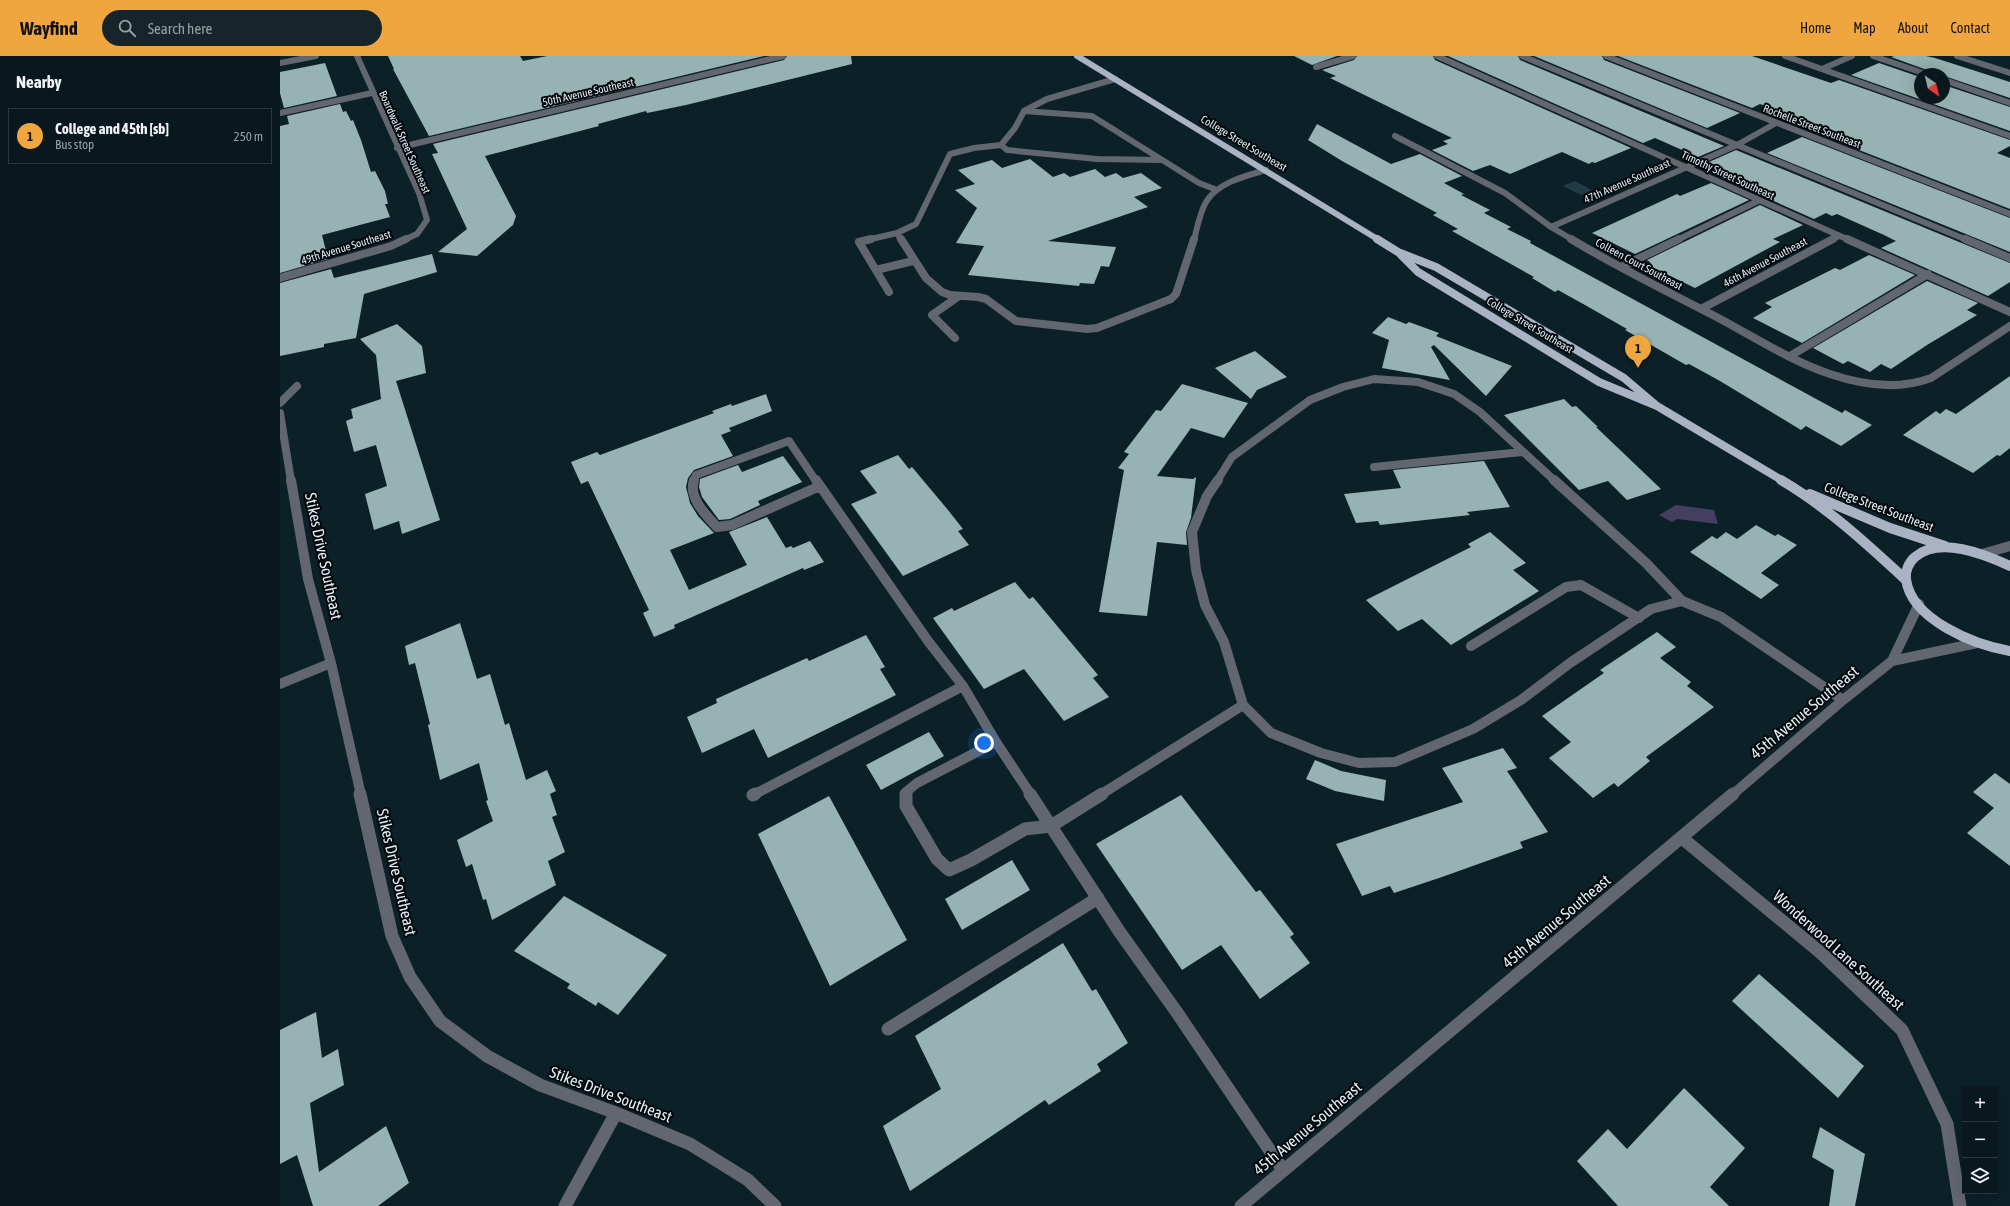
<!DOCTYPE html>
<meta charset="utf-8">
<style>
:root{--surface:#09181e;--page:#17252b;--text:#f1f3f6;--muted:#99a0a4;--line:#29373c;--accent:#f0a63f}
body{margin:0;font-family:"Asap Condensed",sans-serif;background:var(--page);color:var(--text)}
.controls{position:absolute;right:12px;bottom:12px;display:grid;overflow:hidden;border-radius:0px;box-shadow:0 4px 16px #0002}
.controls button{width:36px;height:36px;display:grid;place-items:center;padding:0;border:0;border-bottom:1px solid var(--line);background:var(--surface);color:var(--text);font:20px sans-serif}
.compass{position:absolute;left:1634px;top:12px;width:36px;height:36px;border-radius:50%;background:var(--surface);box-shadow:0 4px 16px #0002;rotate:145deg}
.you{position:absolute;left:704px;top:687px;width:14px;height:14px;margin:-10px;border:3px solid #fff;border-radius:50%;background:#1a73e8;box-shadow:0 0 0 6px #1a73e833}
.badge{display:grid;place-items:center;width:26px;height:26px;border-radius:50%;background:var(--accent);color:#111;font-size:13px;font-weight:700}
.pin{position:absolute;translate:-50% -33px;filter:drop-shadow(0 1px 2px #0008)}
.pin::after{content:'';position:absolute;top:21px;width:14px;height:12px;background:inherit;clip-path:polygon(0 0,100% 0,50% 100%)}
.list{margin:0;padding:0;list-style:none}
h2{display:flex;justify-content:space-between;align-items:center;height:52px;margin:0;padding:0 16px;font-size:17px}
h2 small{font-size:13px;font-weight:400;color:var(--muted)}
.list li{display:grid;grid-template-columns:26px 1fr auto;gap:12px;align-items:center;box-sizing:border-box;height:56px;margin:0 8px 8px;padding:0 8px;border:1px solid var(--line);border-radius:0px}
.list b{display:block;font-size:15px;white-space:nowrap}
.list p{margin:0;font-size:13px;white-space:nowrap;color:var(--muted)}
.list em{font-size:13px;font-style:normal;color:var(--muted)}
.icon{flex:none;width:22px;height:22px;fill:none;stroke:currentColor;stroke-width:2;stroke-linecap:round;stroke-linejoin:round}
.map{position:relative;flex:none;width:1730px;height:1150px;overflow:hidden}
header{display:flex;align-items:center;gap:24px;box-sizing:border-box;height:56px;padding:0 20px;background:var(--accent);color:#111}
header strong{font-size:19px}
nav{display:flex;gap:22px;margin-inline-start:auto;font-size:14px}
.search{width:280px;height:36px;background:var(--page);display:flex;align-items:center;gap:10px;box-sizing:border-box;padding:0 14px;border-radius:22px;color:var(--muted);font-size:15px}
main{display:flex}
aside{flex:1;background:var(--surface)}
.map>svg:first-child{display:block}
</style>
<header>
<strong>Wayfind</strong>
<div class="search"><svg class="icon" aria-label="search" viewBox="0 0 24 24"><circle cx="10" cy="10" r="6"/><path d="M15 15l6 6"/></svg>Search here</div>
<nav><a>Home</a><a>Map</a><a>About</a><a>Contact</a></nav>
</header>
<main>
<aside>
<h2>Nearby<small></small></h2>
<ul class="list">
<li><span class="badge">1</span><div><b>College and 45th [sb]</b><p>Bus stop</p></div><em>250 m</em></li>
</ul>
</aside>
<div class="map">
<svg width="1730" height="1150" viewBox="0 0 1730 1150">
<rect width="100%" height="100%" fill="#0c2028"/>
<path fill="#233b45" d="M1295,125L1312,134L1301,139L1283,130Z"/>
<path fill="#443f61" d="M1396,449L1434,454L1438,468L1397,463L1392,466L1379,459Z"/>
<path fill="#97b2b2" d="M108,0H240L243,5L267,0H484L149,80L113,13H114Z
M507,0H571L572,8L406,49L367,57L366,55L318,68L319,70L205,100L236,160L233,169L197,200L158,196L187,173L152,98L158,97L153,88L504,4Z
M1014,0H1057L1032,9Z
M1077,0H1153L1155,4L1351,92L1315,107L1312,106L1309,108L1282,96L1230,118L1210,109L1193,115L1152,94L1168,88L1163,85L1172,82L1050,22L1056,20L1042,14L1074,4Z
M1168,0H1238L1240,4L1444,90L1418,101L1375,82L1363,87Z
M1254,0H1322L1324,4L1460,57L1427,72Z
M1338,0H1472L1551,27L1559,24L1730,84V90L1717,97L1730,102V153L1533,76L1543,72L1480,48L1472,52Z
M1615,0H1646L1655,2L1730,26V42L1664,20V18H1650L1647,14L1611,1Z
M45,7L57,40L4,52L0,37V16Z
M1599,7L1640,21V42H1664V29L1730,51V75L1571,19Z
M60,48L63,56L66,55L71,65L73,64L81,84L91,116L95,115L105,135L108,148H105L110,161L42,179L48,203L0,217V70L9,68L7,60Z
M1037,68L1111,108L1140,98L1182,120L1164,127L1184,138L1181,139L1210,154L1204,157L1231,171L1227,173L1251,185L1250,187L1562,357L1565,354L1592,369L1561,390L1526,370L1521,374L1440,325L1409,308L1406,309L1345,274L1347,273L1305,249L1278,234L1275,236L1252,222L1254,221L1172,175L1178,173L1153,159L1157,157L1062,105L1028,84Z
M1522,81L1730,162V196L1487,97Z
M1456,94L1730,207V226L1708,240L1601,192L1616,185L1604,179L1557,158L1552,160L1546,157L1534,163L1442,122L1453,118L1429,106Z
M750,103L773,121L784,117L790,121L815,113L825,121L836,117L843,122L861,117L882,132L854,141L868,151L768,185L836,191L829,211L821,210L814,228L800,227L799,230L688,219L704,190L676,187L697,152L675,134L695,128L678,114L712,104L722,112Z
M1431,127L1469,144L1355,198L1312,177L1397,138L1400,140Z
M1480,149L1523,169L1493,183L1500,186L1415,232L1368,209L1371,207L1367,204Z
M152,198L157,216L84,238L76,282L44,288V291L0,300V227L51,213L54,222Z
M1589,199L1635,219L1522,287L1473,262L1492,251L1485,247L1555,212L1560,214Z
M1647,225L1698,247L1687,254L1697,259L1647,289L1611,313L1601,308L1590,316L1568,305L1563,308L1533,292Z
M1108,261L1126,268L1129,266L1159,277L1156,280L1232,310L1206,340L1154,289L1151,291L1170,324L1102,312L1109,284L1092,277Z
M117,268L142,290L146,317L116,325L160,464L122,478L119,465L94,474L85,438L107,430L96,389L74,396L66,365L73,362L71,353L101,343L96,299L80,283Z
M975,295L1007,321L977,334L971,343L935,312Z
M1730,320V392L1720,400L1717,399L1693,417L1623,379L1656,355L1660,358L1666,353L1676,358Z
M902,328L968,347L944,382L911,372L877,420L913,423L916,421L911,462L906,476L907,489L877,486L867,560L819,556L844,414L838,412L849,398L844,396L876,354L881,355Z
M486,338L492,355L449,372L451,375L441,379L453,400L414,414L408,422L406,431L410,447L418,460L434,477L390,494L409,534L467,509L449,476L487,461L506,492L511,490L513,492L530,485L544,506L524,514L523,512L394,569L395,572L374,581L363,557L369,554L308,425L301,428L291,406L317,396L320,399L434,357L432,355L451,348L452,350Z
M1284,343L1292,351L1296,350L1318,371H1316L1381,433L1347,444L1328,425L1299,434L1224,359Z
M618,399L629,413L632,411L668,454L683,473L678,475L689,489L623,520L571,448L597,437L580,415Z
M503,400L522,426L478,445L480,449L450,463L439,464L422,441L419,431L420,423L458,409L462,416Z
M1204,405L1230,451L1187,456L1190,459L1100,469L1098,465L1076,467L1064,438L1121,432L1113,414Z
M1476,469L1495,480L1498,478L1517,489L1481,517L1499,529L1481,543L1410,496L1432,480L1437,483L1446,476L1457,483Z
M1210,476L1246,507L1233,514L1259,535L1171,589L1142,563L1118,575L1086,544L1191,491L1188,488Z
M735,526L749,543L753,541L818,619L813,622L829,641L784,665L744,613L704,633L653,562L672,552L674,555Z
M180,567L197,623L210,618L225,669L229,667L246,724L267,714L276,735L270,738L277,759L272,761L285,796L268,805L276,829L212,864L206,843L203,844L192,808L186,811L177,784L213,765L206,745L208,744L199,707L160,724L148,669L150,668L135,607L129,609L125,590Z
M1377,576L1396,591L1380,602L1411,626L1407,630L1434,651L1366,701L1370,705L1338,731L1334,727L1313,742L1269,702L1291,686L1262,660L1324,617L1320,614Z
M586,579L605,611L600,613L616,639L488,702L474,673L422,697L407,661L437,647L436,643L527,602L529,605Z
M649,676L664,700L601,734L586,709Z
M1223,692L1237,712L1227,715L1268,776L1240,786L1243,792L1162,821L1114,837L1110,830L1082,840L1056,788L1183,746L1162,712Z
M1035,704L1061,715L1106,724L1104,745L1055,735L1026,723Z
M1715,717L1730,728V810L1687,777L1714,752L1693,736Z
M901,739L976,836L980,834L1014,878L1010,881L1030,907L980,943L941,889L902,914L816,788Z
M549,740L627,884L550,930L478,778Z
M732,804L750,834L682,874L665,843Z
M284,840L387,899L338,959L318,946L316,950L287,932L290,928L234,895Z
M783,887L812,935L816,933L848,987L817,1008L821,1015L769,1049L765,1044L630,1135L603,1070L661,1033L635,980Z
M1479,918L1584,1010L1558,1042L1452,945Z
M36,956L42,1002L58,993L64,1029L30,1047L39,1116L106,1070L129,1127L98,1150H33L17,1099L0,1108V974Z
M1404,1032L1465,1092L1430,1131L1449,1150H1338L1297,1105L1328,1073L1347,1093Z
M1540,1071L1585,1098L1575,1150H1549L1554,1114L1532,1101Z"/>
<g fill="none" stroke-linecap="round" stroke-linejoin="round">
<path stroke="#62676f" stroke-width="6" d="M77,0L139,137L147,164L137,178L124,184
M1157,0L1569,184
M1242,0L1687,184
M1326,0L1730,158
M1505,0L1730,80
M1593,0L1646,18
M1677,0L1730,17
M0,7L36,0
M1036,11L1073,0
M1542,13L1572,0
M1664,24L1730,47
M744,55L767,43L835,23
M0,57L92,37
M1115,80L1225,137L1271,171L1293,184
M117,92L503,0
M882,104L817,103L727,94L721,89L735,72L744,55L812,60L919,127L937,134
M1271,171L1457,89L1496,67
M617,177L636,168L670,98L694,92L721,89
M587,184L617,177L621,184
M914,184C917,172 920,156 926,146C938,126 966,120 986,114
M1397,184L1478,145
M1551,184L1559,180"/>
<path stroke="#62676f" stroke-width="8" d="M591,183L579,186L609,236
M621,183L646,222L662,236L670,239L698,241L706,243L736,265L807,273L817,272L891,243L896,238L914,183
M1291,183C1340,213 1393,238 1444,265C1477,283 1514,306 1550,318C1582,329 1619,334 1651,322L1730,270
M1567,183L1730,256
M1685,183L1730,202
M1341,211L1399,183
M596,214L633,205
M0,222L111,190L126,183
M1421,253L1553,183
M675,282L652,259L679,240
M1510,300L1648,218
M0,347L17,330
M0,357L11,425
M1094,411L1242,396
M414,425L416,419L509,385L536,425
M937,425L952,401L1030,344L1063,331L1094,323L1138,326L1174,338L1200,356L1275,425"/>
<path stroke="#62676f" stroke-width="10" d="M11,424L28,523L51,607L81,739
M414,424C408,442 426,459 437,471L452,469L540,430
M536,424L648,585L683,630L716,686L751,739
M938,424L927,440L912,476L916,514L925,549L944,586L963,649L991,677L1041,697L1079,707L1115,706L1193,673L1241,644L1290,607L1371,553L1402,545
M1274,424L1366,507L1402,545
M1702,498L1730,490
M1402,545L1441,561L1563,644
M1191,590L1286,531L1301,529L1359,562
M1612,605L1639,548
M0,628L51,607
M473,739L683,630
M626,739V736L637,727L716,686
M820,739L963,649
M1452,739L1563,644L1612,605L1697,587"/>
<path stroke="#62676f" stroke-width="13" d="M80,738L112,880L130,921L160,965L207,1000L260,1029L336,1057L410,1088L468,1124L495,1150
M626,738V750L657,803L669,814L691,804L745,773L771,770L822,738
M750,738L839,875L898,958L1003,1114
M473,739L475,738
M1402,782L1541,897L1622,974L1667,1068L1680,1150
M608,973L818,842
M285,1150L336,1057
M961,1150L1453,738"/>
<path stroke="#a9b3c3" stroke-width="6" d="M797,0L1099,184"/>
<path stroke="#a9b3c3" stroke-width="8" d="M1097,183L1118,196L1156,211L1344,322L1377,350
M1121,199L1138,216L1319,326L1377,350L1503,425"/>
<path stroke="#a9b3c3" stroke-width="10" d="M1501,424C1547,451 1587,488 1626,524
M1530,438L1610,472L1665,490
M1730,510C1704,498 1660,480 1635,501C1629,506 1625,515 1626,523C1631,564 1695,589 1730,595"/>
</g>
<g text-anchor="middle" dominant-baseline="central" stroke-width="4" stroke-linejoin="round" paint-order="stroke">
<g font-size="11" fill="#e2eef4" stroke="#03080c">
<text transform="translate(308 36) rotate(-13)">50th Avenue Southeast</text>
<text transform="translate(1532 70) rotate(21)">Rochelle Street Southeast</text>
<text transform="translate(125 86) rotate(66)">Boardwalk Street Southeast</text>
<text transform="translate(964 87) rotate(31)">College Street Southeast</text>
<text transform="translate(1448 119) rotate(25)">Timothy Street Southeast</text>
<text transform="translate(1347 125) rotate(-24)">47th Avenue Southeast</text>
<text transform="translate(66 191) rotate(-17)">49th Avenue Southeast</text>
<text transform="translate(1485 206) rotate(-28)">46th Avenue Southeast</text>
<text transform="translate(1359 208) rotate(28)">Colleen Court Southeast</text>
<text transform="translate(1250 269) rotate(31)">College Street Southeast</text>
</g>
<g font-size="13" fill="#e2eef4" stroke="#03080c">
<text transform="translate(1599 451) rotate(21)">College Street Southeast</text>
</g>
<g font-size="16" fill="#e2eef4" stroke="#03080c">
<text transform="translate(44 500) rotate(78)">Stikes Drive Southeast</text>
<text transform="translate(1524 656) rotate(-40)">45th Avenue Southeast</text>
<text transform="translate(117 816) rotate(77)">Stikes Drive Southeast</text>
<text transform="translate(1276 865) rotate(-40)">45th Avenue Southeast</text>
<text transform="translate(1559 894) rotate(42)">Wonderwood Lane Southeast</text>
<text transform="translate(331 1038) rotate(21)">Stikes Drive Southeast</text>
<text transform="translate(1027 1072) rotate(-40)">45th Avenue Southeast</text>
</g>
</g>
</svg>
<div class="controls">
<button>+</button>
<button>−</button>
<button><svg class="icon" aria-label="layers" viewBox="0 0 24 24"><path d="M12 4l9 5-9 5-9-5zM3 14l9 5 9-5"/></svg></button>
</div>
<svg class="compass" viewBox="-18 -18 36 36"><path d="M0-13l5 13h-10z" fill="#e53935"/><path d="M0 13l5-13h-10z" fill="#99a0a4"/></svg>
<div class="you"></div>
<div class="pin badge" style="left:1358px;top:312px">1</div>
</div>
</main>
